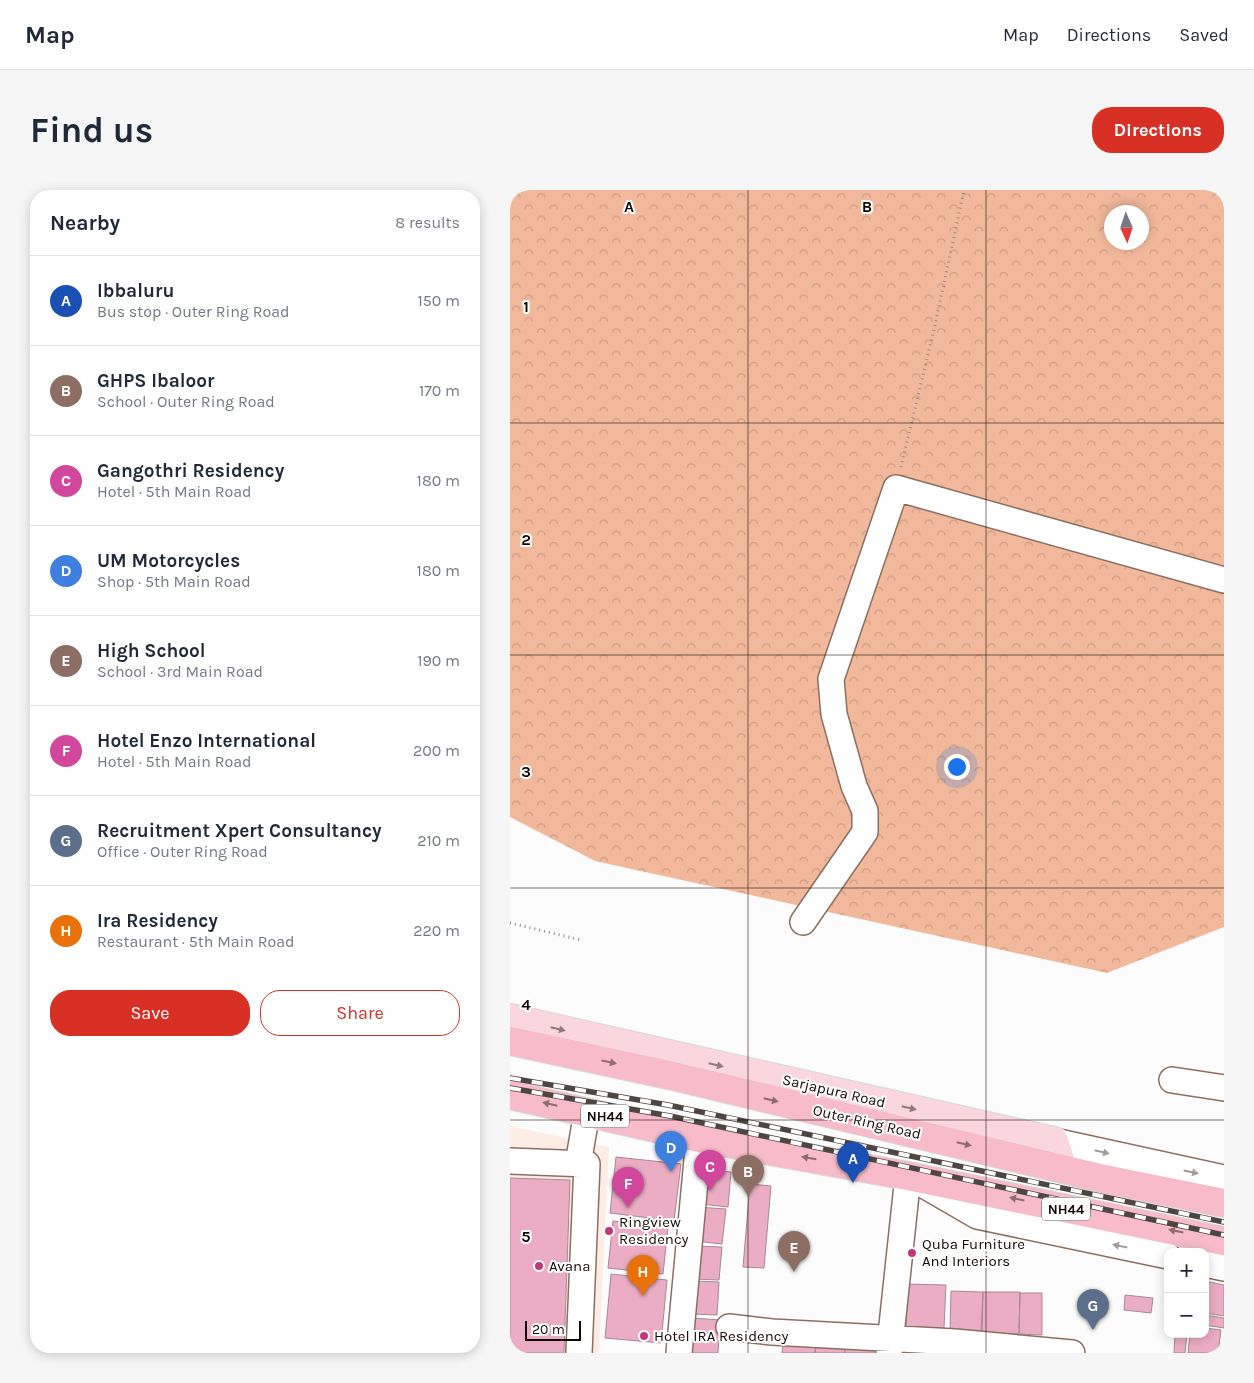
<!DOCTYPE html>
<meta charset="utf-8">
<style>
:root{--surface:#fff;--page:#f6f6f7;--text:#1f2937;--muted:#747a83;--line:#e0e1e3;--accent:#d93025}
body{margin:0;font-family:Karla,sans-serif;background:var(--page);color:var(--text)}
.controls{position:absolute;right:15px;bottom:15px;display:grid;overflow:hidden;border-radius:10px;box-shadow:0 2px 12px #0003}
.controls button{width:45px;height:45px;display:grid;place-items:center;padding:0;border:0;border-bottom:1px solid var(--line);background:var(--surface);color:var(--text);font:25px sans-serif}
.compass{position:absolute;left:594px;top:15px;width:45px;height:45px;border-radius:50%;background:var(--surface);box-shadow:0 2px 12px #0003;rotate:177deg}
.scale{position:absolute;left:15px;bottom:12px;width:56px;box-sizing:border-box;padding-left:5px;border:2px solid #130905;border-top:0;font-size:14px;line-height:18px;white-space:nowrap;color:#130905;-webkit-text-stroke:4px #fff;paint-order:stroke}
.you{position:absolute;left:446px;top:576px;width:18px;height:18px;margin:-12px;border:4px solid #fff;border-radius:50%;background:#1a73e8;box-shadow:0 0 0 8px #1a73e833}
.badge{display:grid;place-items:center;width:32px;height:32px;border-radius:50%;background:var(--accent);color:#fff;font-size:16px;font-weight:700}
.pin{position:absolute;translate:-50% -41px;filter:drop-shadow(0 1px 2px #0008)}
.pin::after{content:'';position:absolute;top:26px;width:18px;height:15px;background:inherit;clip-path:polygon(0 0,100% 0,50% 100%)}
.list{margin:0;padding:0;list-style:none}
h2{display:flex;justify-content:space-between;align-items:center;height:65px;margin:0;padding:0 20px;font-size:21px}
h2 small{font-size:16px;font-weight:400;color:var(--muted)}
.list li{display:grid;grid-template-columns:32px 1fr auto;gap:15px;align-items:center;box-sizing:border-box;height:90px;padding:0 20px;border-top:1px solid var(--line)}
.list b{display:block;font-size:19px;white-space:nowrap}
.list p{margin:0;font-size:16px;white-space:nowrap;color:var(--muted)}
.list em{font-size:16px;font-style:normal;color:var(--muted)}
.actions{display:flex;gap:10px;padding:15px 20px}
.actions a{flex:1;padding:11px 0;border:1px solid var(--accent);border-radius:20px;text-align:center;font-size:18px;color:var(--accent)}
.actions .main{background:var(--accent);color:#fff}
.map{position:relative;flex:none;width:714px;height:1163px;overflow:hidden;border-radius:20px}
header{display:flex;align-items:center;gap:30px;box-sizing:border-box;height:70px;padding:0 25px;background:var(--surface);border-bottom:1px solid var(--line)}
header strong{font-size:24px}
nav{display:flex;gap:28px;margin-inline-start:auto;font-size:18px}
.intro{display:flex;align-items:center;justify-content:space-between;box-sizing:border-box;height:120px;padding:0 30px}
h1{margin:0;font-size:35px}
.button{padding:12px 22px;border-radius:20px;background:var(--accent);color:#fff;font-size:18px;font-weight:700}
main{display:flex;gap:30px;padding:0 30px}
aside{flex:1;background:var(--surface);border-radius:20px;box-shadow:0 2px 12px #0003}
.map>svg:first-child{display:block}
</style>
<header>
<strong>Map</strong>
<nav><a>Map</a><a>Directions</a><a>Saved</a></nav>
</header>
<div class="intro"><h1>Find us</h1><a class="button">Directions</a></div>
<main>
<aside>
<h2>Nearby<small>8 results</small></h2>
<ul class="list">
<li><span class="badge" style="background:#1a4fb4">A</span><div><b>Ibbaluru</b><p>Bus stop · Outer Ring Road</p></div><em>150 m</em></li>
<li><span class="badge" style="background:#8d6e63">B</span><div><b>GHPS Ibaloor</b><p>School · Outer Ring Road</p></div><em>170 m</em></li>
<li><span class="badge" style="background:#d1479c">C</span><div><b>Gangothri Residency</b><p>Hotel · 5th Main Road</p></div><em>180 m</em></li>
<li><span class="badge" style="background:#3f7fe0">D</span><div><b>UM Motorcycles</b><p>Shop · 5th Main Road</p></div><em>180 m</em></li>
<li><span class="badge" style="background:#8d6e63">E</span><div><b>High School</b><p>School · 3rd Main Road</p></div><em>190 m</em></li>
<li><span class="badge" style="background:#d1479c">F</span><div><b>Hotel Enzo International</b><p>Hotel · 5th Main Road</p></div><em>200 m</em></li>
<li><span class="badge" style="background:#5c6f8a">G</span><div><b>Recruitment Xpert Consultancy</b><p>Office · Outer Ring Road</p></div><em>210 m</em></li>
<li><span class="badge" style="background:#e8710a">H</span><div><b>Ira Residency</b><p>Restaurant · 5th Main Road</p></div><em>220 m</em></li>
</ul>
<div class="actions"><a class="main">Save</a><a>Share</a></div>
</aside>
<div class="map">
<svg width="714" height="1163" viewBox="0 0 714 1163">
<defs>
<pattern id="forest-crowns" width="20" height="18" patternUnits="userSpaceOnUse" patternTransform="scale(1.25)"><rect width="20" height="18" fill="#f1b89b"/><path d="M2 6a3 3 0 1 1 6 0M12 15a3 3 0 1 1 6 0" fill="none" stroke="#ce9d84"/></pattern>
</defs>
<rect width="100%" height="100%" fill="#fcfcfc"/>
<path fill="#fdede4" d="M0,936L99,957L89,1163H0Z"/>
<path fill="url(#forest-crowns)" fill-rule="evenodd" d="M0,0H714V737L597,783L85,671L0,627ZM602,22H632V52H602Z"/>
<path fill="#ebadc4" stroke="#a98893" d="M106,967L171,974L164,1031L100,1023Z
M194,979L221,982L218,1017L190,1014Z
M0,988L60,990L54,1163H0Z
M240,994L261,996L254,1078L233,1077Z
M188,1017L216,1019L212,1054L185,1051Z
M103,1031L158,1037L153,1084L98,1078Z
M184,1056L212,1057L209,1090L182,1089Z
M101,1084L157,1090L151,1153L95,1148Z
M182,1091L209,1092L207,1125L180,1124Z
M695,1091L714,1095V1126L695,1123Z
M397,1094L436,1095L434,1138L396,1137Z
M441,1101L473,1102L472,1141L440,1140Z
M473,1102H510L509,1144L471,1143Z
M510,1103H532V1145L509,1144Z
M615,1105L643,1108L641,1123L614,1120Z
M695,1125L714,1128V1138L695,1135Z
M183,1128L210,1130L208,1163H181Z
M695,1138L711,1140L708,1163H678L680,1144H695Z
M665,1144H677L675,1163H664Z
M273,1154L306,1155L305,1163H272Z
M306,1154L335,1155V1163H305Z
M335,1155L369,1156V1163H335Z"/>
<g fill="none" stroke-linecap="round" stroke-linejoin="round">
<defs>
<path id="minor" d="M293,732L355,642V621L344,596L324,524L321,489L386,298L714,390
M662,890L714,898
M544,951L714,988
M0,971L77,974L69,1163
M68,974L77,922
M695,1074L714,1078
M219,1137L262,1142L445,1152L562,1163
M169,1163L189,948
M379,1163L398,986L467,1026L658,1066"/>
<path id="major" d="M0,828L544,951L553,979"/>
<path id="highway" d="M0,851L163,886L594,989L714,1013
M0,905L189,948L398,986L714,1051"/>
</defs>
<use href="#minor" stroke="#8c6f61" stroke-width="28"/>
<use href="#major" stroke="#d9d8d7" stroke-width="30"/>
<use href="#highway" stroke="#d9d8d7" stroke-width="30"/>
<path stroke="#928d8b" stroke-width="3" stroke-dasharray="1 4" stroke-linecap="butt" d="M391,277L425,135L454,0
M0,733L71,750"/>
<use href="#minor" stroke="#fff" stroke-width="25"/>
<use href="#major" stroke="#fad6df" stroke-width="28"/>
<use href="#highway" stroke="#f7bbc9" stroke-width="28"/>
<defs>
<path id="rail" d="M0,888L158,915L714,1032
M0,898L160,926L714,1045"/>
</defs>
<use href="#rail" stroke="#4e4643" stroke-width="5.5"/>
<use href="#rail" stroke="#fff" stroke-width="4" stroke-dasharray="11" stroke-linecap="butt"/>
</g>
<defs><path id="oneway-solid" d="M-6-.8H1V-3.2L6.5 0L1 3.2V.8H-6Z" transform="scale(1.25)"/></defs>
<g fill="#927a7d">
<use href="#oneway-solid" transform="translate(48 839) rotate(13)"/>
<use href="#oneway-solid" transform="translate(206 875) rotate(13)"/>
<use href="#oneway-solid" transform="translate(399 918) rotate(13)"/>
</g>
<g fill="#906b71">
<use href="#oneway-solid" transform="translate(99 872) rotate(12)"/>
<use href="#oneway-solid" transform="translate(261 910) rotate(13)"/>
<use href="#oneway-solid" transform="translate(40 914) rotate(-167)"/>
<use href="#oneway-solid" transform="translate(454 954) rotate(13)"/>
<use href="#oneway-solid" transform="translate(299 968) rotate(-170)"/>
<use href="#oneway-solid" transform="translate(507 1009) rotate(-168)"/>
<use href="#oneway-solid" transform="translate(666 1041) rotate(-169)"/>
</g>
<g fill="#a19d9b">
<use href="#oneway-solid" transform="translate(592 962) rotate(13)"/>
<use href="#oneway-solid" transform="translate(681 982) rotate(12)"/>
<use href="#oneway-solid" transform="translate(610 1056) rotate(-168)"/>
</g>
<path fill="none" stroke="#130905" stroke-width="1" stroke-opacity="0.55" d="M238,0V1163M476,0V1163M0,233H714M0,465H714M0,698H714M0,930H714"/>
<g fill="#bf397a" stroke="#fff" stroke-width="2">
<circle cx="99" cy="1041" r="5"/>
<circle cx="402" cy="1063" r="5"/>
<circle cx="29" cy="1076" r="5"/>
<circle cx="134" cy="1146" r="5"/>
</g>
<g text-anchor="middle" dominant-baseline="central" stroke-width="4" stroke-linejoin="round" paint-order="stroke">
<g fill="#fff" stroke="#5a5350" stroke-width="1">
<rect x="71" y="914.5" width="48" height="23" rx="4"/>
<rect x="532" y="1007.5" width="48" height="23" rx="4"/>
</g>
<g font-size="14" font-weight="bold" fill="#130905">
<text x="95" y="926">NH44</text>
<text x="556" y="1019">NH44</text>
</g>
<g font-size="15" fill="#130905" stroke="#fff">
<text transform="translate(324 901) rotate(13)">Sarjapura Road</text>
<text transform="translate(357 932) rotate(13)">Outer Ring Road</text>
</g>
<g font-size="15" fill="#130905" stroke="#fff" text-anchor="start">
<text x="109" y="1032">Ringview<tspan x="109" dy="17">Residency</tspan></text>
<text x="412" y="1054">Quba Furniture<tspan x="412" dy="17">And Interiors</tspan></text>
<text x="39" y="1076">Avana</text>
<text x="144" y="1146">Hotel IRA Residency</text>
</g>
</g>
<g font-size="16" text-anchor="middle" font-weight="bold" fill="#130905" stroke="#fff" stroke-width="4" stroke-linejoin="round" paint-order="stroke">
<text x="119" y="22">A</text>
<text x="357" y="22">B</text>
<text x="16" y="122">1</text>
<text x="16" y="355">2</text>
<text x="16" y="587">3</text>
<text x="16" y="820">4</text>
<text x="16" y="1052">5</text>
</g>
</svg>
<div class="controls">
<button>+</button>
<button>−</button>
</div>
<svg class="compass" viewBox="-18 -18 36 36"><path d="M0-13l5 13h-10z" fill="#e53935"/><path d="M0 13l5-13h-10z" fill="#747a83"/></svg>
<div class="scale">20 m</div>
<div class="you"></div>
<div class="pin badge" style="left:343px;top:993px;background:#1a4fb4">A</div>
<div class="pin badge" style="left:238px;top:1006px;background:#8d6e63">B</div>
<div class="pin badge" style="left:200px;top:1001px;background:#d1479c">C</div>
<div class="pin badge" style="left:161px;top:982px;background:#3f7fe0">D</div>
<div class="pin badge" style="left:284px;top:1082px;background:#8d6e63">E</div>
<div class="pin badge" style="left:118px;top:1018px;background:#d1479c">F</div>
<div class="pin badge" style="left:583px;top:1140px;background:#5c6f8a">G</div>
<div class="pin badge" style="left:133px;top:1106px;background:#e8710a">H</div>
</div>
</main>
